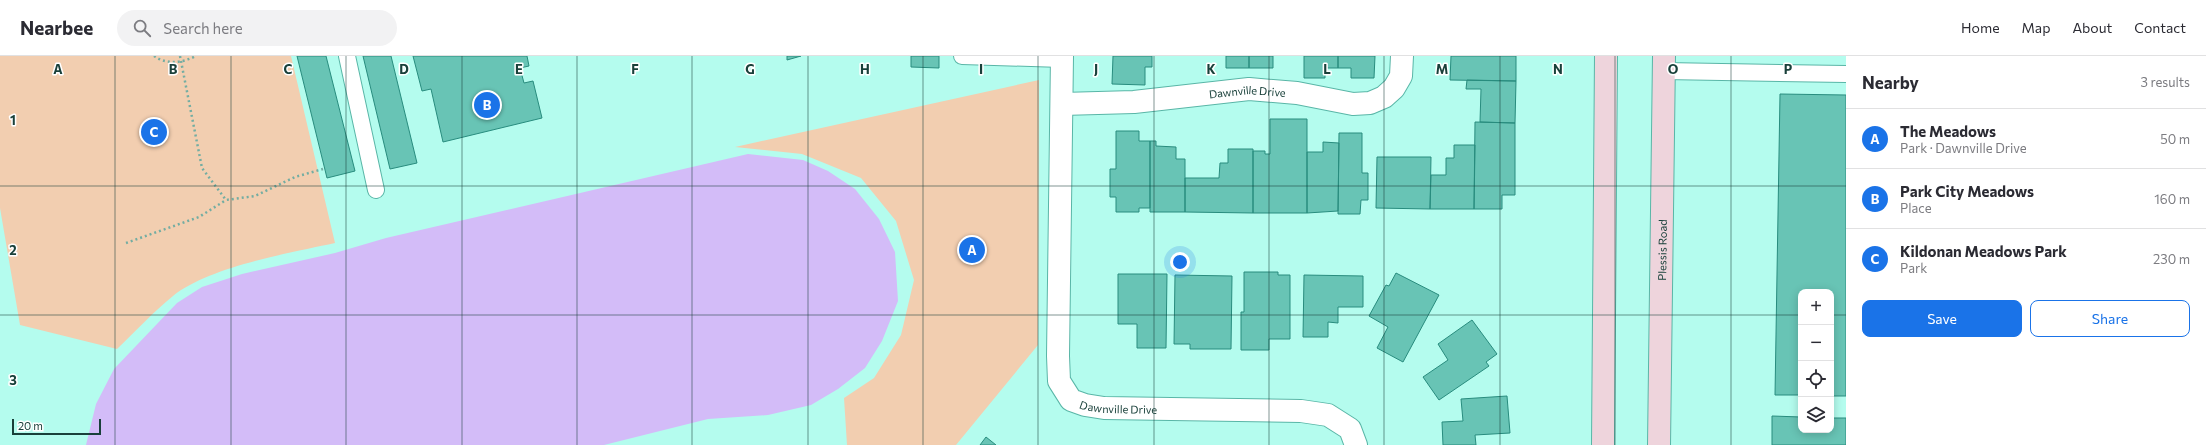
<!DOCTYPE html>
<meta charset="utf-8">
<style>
:root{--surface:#fff;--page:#f2f2f3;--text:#2b2b33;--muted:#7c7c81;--line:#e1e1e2;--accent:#1a73e8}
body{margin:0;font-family:Commissioner,sans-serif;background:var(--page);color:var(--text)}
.controls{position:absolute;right:12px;bottom:12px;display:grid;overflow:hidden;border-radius:8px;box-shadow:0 2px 10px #0003}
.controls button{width:36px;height:36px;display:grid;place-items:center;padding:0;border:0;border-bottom:1px solid var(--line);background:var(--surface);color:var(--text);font:20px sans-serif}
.scale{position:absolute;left:12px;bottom:10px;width:89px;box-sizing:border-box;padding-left:4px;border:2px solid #19403a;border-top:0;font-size:11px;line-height:14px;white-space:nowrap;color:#19403a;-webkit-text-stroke:3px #fff;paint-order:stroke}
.you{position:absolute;left:1180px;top:206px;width:14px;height:14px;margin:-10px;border:3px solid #fff;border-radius:50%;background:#1a73e8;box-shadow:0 0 0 6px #1a73e833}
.badge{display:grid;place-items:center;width:26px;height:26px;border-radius:50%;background:var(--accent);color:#fff;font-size:13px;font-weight:700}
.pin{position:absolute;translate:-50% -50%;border:2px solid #fff;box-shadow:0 1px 4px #0006}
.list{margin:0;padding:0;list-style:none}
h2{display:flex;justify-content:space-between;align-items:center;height:52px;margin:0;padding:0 16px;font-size:17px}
h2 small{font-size:13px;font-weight:400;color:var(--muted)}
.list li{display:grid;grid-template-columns:26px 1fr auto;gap:12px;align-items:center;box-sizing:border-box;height:60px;padding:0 16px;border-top:1px solid var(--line)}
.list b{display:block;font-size:15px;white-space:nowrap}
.list p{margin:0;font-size:13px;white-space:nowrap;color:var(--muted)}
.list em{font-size:13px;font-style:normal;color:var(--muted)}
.actions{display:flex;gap:8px;padding:12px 16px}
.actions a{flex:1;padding:9px 0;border:1px solid var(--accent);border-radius:8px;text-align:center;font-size:14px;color:var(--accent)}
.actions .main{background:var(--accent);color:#fff}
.icon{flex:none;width:22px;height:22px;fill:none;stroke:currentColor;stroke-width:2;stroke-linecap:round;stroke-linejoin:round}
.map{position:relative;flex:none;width:1846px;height:389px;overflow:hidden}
header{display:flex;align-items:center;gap:24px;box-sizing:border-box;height:56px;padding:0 20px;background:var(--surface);border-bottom:1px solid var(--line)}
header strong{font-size:19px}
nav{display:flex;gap:22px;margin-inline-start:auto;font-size:14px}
.search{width:280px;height:36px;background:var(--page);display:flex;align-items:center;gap:10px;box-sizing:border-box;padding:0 14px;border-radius:22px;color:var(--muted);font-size:15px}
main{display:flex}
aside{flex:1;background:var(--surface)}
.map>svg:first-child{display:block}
</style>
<header>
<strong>Nearbee</strong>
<div class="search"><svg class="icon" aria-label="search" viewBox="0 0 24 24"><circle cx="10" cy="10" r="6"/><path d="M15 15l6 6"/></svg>Search here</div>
<nav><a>Home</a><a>Map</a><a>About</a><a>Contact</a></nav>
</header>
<main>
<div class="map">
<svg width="1846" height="389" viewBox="0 0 1846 389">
<rect width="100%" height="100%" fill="#b4fcee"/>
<path fill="#f2ceb0" d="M0,0H291L335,187C289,197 209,211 173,240C153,256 135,276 117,293L20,269L0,152Z
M1039,24L1038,289L956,389H847L844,342L874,322L901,279L914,224L896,165L861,122L802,98L735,91Z"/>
<path fill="#d3bcf8" d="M748,98L803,104L828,115L855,133L879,163L895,196L898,245L882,285L865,312L838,333L811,349L768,359L708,363L604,389H86L96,348L114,313L177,247L202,231L242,218L335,197L386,182Z"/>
<path fill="#68c4b5" stroke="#288c7e" d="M297,0H326L355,115L327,122Z
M363,0H391L417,107L390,113Z
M413,0H527L529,10L520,12L524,27L533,25L542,62L443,86L431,33L422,35Z
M787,0H801L787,4Z
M911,0H939V12L911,11Z
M1113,0H1152V11H1145V29L1112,28Z
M1226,0H1249V12H1226Z
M1249,0H1273V12H1249Z
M1304,0H1338V12H1325V22H1304Z
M1338,0H1375L1374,22H1351V12H1338Z
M1451,0H1516V25L1450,24Z
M1467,24L1516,25L1515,67L1480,66L1481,33H1466Z
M1780,38L1846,39V340H1831V236H1801V339H1775Z
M1270,63H1307V157H1253V95H1265V98H1270Z
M1475,66L1515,67V139H1502V153H1474Z
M1116,75H1139V85H1150V152H1139V156H1116V141H1110V113H1116Z
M1339,77H1362V117H1368V144H1361L1360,158H1338Z
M1150,85H1156V90L1176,91V103H1185V156H1150Z
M1323,86L1339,87L1338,155L1307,157V96H1323Z
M1454,89H1475L1474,153H1430L1431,119H1446V102H1454Z
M1228,93H1253V157L1185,156V122H1219L1220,107H1228Z
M1377,101H1431L1430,153L1376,152Z
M1244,216H1278V219H1290V283H1269V294H1241V256H1244Z
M1396,217L1439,239L1403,306L1377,292L1388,271L1369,260L1386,229L1389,230Z
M1118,218H1167L1166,292H1137V268H1118Z
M1175,219L1232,220L1231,293H1190V288H1174Z
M1304,219L1363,220V251H1338V267L1328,266V281H1303Z
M1472,264L1497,298L1486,306L1489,310L1439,344L1423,321L1448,304L1438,288Z
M1507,340L1510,377L1475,379L1476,389H1443L1442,366L1463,365L1461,343Z
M1772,360L1801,361V374H1831V362H1846V389H1772Z
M986,381L996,389H980Z"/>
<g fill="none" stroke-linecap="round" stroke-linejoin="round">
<defs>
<path id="service" d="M347,0L376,134
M962,0L1062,3
M1664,15L1846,18"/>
<g id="minor">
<path id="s1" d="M1062,0L1058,300L1059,325L1071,344L1085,349L1104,352L1301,355L1328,359L1350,373L1356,389"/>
<path id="s2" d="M1062,48L1134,46L1249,33L1297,37L1353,48L1370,47L1384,41L1394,32L1401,20L1402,0"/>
</g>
<g id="secondary">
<path d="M1603,389L1606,0"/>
<path id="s3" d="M1659,389L1664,0"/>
</g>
</defs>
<use href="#service" stroke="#59b6a7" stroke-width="18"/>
<use href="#minor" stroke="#59b6a7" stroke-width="24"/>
<use href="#secondary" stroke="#59b6a7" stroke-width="24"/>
<path stroke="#73ada2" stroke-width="2.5" stroke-dasharray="2 3" stroke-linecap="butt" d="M154,0C167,9 182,7 196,0
M180,0L202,112L226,144L255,140L295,121L323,113
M126,187L199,161L226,144"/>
<use href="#service" stroke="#fff" stroke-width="16"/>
<use href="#minor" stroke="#fff" stroke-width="22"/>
<use href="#secondary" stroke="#eed4dc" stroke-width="22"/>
</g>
<path fill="none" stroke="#19403a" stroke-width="1" stroke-opacity="0.55" d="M115,0V389M231,0V389M346,0V389M462,0V389M577,0V389M692,0V389M808,0V389M923,0V389M1038,0V389M1154,0V389M1269,0V389M1384,0V389M1500,0V389M1615,0V389M1731,0V389M0,130H1846M0,259H1801M1831,259H1846"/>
<g text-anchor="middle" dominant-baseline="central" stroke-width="3" stroke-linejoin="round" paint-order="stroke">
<g font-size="11" fill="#19403a" stroke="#fff">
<text stroke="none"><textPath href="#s2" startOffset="186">Dawnville Drive</textPath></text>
<text stroke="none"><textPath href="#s3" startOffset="195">Plessis Road</textPath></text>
<text stroke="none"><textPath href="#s1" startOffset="396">Dawnville Drive</textPath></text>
</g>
</g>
<g font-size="13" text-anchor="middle" font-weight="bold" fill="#19403a" stroke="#fff" stroke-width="3" stroke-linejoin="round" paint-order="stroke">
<text x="58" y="18">A</text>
<text x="173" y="18">B</text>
<text x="288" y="18">C</text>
<text x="404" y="18">D</text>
<text x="519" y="18">E</text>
<text x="635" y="18">F</text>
<text x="750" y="18">G</text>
<text x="865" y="18">H</text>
<text x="981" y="18">I</text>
<text x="1096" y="18">J</text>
<text x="1211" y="18">K</text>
<text x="1327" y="18">L</text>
<text x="1442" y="18">M</text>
<text x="1558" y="18">N</text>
<text x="1673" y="18">O</text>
<text x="1788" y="18">P</text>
<text x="13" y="69">1</text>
<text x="13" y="199">2</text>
<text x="13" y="329">3</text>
</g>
</svg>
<div class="controls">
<button>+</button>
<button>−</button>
<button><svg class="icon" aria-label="locate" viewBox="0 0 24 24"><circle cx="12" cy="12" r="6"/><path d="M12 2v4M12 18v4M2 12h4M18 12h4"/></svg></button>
<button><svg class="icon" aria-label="layers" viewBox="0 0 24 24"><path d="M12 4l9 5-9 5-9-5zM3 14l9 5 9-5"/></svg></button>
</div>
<div class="scale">20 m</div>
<div class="you"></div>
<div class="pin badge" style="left:972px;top:194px">A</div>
<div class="pin badge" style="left:487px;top:49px">B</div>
<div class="pin badge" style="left:154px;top:76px">C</div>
</div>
<aside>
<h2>Nearby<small>3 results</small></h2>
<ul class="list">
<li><span class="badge">A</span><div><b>The Meadows</b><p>Park · Dawnville Drive</p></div><em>50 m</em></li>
<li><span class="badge">B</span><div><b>Park City Meadows</b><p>Place</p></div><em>160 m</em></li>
<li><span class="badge">C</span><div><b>Kildonan Meadows Park</b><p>Park</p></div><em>230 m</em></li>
</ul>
<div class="actions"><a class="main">Save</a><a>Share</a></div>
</aside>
</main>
